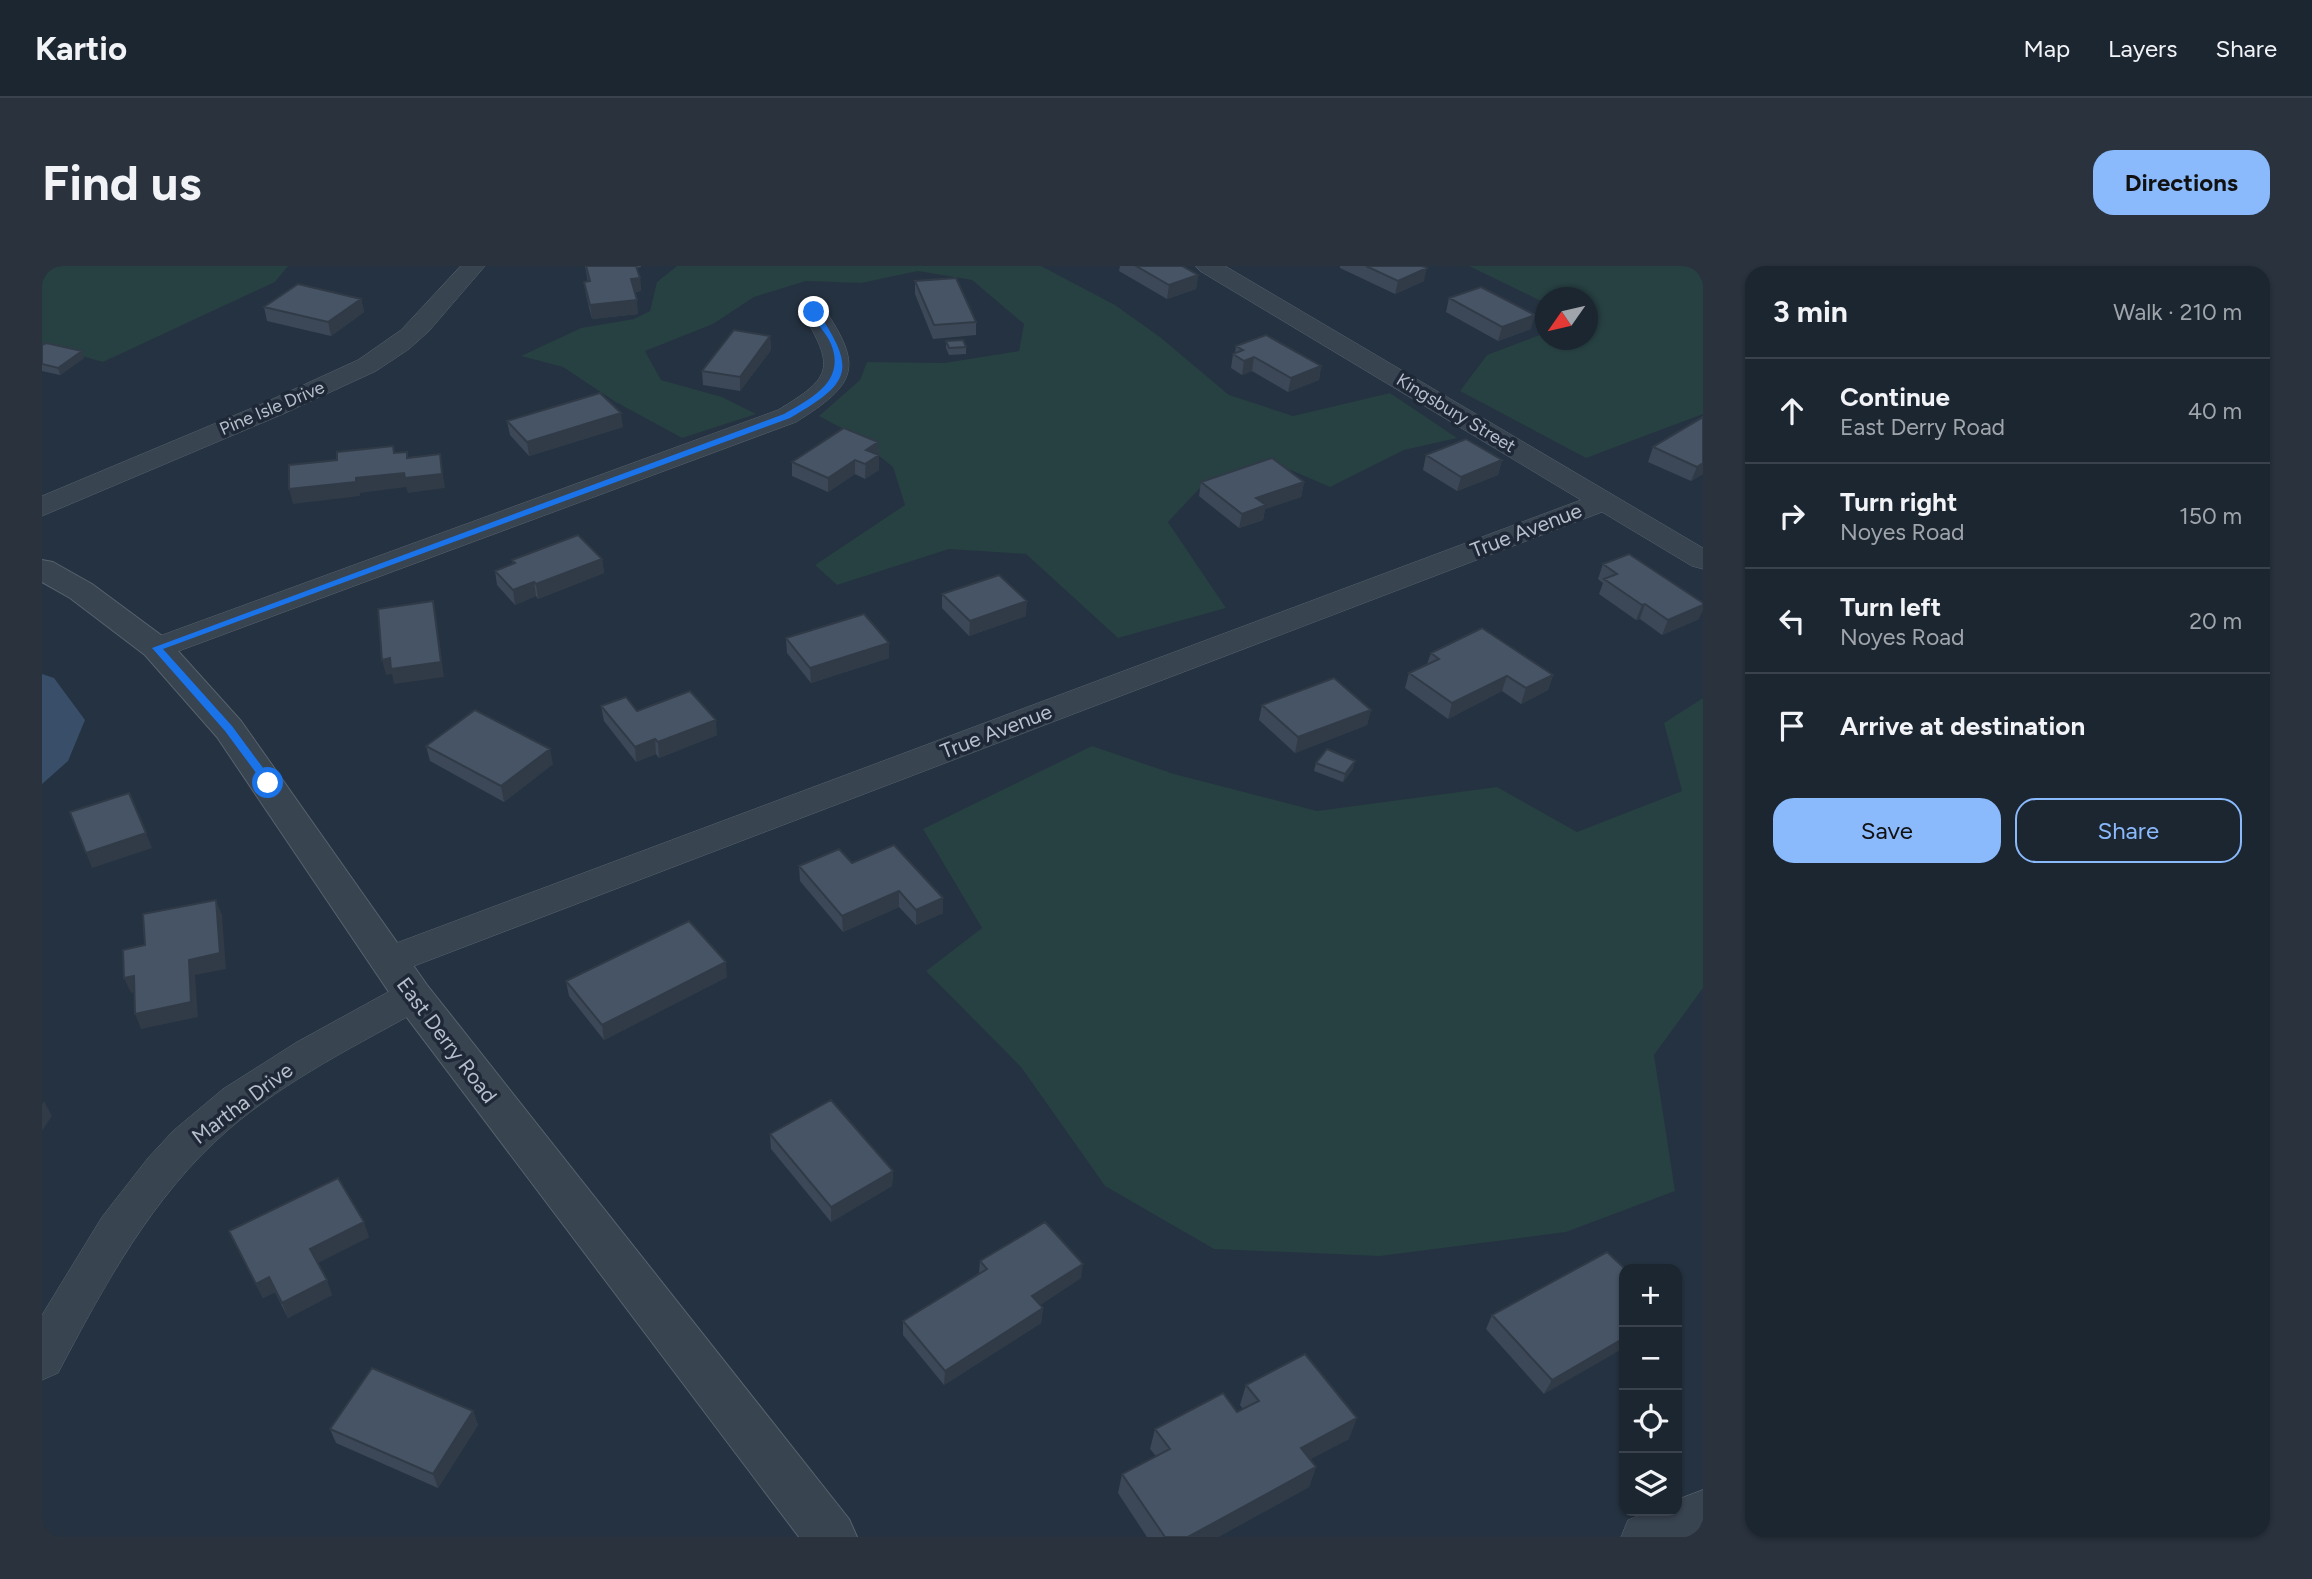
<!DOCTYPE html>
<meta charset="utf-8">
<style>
:root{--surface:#1c2631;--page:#29323d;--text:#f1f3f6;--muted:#a0a5ab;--line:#3a434d;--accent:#8ab9fc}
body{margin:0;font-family:Figtree,sans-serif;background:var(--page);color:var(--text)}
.controls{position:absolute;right:21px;bottom:21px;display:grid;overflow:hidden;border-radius:14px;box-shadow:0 2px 5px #0004}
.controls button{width:63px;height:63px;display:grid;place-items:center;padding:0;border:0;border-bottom:2px solid var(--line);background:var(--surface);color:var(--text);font:35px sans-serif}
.compass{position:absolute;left:1493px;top:21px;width:63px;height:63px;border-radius:50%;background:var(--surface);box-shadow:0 2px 5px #0004;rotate:236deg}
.stop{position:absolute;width:21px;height:21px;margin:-16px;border:5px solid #1a73e8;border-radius:50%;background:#fff}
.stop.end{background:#1a73e8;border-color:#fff;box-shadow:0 2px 7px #0008}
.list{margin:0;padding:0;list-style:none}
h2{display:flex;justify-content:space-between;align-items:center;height:91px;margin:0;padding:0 28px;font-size:30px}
h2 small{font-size:23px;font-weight:400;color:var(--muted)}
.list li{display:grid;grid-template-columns:46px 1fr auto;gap:21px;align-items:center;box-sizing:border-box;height:105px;padding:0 28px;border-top:2px solid var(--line)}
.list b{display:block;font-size:26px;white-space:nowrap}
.list p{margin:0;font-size:23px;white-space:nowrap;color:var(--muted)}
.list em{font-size:23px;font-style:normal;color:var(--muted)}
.actions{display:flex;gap:14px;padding:21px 28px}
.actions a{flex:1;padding:16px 0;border:2px solid var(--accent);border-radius:21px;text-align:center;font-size:24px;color:var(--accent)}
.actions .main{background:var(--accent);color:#111}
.icon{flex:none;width:38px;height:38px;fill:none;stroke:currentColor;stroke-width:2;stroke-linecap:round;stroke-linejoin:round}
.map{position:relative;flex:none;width:1661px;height:1271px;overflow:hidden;border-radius:21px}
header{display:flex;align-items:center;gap:42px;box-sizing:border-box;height:98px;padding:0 35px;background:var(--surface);border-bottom:2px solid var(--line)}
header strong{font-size:33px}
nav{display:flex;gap:38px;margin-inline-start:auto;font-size:24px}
.intro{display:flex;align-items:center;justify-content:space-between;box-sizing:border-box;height:168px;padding:0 42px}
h1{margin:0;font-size:49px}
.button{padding:18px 32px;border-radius:21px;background:var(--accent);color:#111;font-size:24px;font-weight:700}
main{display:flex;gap:42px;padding:0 42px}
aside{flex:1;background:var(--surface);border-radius:21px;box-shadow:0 2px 5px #0004}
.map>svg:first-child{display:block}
</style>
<header>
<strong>Kartio</strong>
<nav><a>Map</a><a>Layers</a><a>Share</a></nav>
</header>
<div class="intro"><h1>Find us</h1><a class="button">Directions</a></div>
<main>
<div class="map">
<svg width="1661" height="1271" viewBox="0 0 1661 1271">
<rect width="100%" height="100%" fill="#253241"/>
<path fill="#274042" d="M0,0H246L233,16L61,96L0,79Z
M635,0H999L1073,39L1118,71L1187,129L1251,150L1348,127L1415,172L1362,184L1288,221L1230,196L1157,223L1126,256L1184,342L1076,372L984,288L907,283L795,319L773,299L863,239L851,201L807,166L777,150L818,114L825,96L902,97L977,85L982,58L930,14L876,5L819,17L764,15L712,31L671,58L603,85L619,114L680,131L714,148L640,172L572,135L521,101L479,90L539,62L592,53L608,45L615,16Z
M1427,0H1661V148L1544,192L1418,125L1445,89L1503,67L1504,74H1546V32H1504L1503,37Z
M1661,432V722L1612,789L1633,925L1524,966L1338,990L1172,983L1063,920L979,801L884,705L940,662L881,563L1050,480L1132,508L1275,545L1455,521L1535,566L1640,525L1622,457Z"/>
<path fill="#384e69" d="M0,408L12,412L43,454L26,495L0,518Z"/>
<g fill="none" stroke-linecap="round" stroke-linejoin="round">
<defs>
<path id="minor" d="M419,0H443L387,65L367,83L334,105L241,148L0,250V230L222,137L316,94L359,64Z
M1154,0H1183L1661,282V303L1650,300L1560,246L359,705L346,709L333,705L327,695L333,685L1539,234L1158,5Z
M772,39L781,41C822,101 815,118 754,156L126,389L115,392L104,389L99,382L104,375L736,144C791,111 793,102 760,46L763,41Z
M371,716L385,720L390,730L385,740C317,778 245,813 186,864C110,930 62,1020 16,1107L0,1114V1049L60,951L106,892L131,865L181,823L255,776L357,720Z
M1661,1224V1271H1579L1586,1254L1609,1245H1635V1234Z"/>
<path id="tertiary" d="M0,294L11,296L50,318L127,375L199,455L385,719L807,1253L815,1271H757L357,741L175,471L103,389L28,332L0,316Z"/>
</defs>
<use href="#minor" stroke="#57626e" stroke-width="1"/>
<use href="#tertiary" stroke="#57626e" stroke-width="2"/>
<use href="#minor" fill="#394451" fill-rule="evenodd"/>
<use href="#tertiary" fill="#394451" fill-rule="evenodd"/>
</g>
<path fill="#3c4857" d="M543,0H599V1L595,2L598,12L599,25L593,26L596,48L550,53L544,29L542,16H546Z
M1078,0H1140L1156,9L1154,23L1125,33L1077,5Z
M1298,0H1380L1382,15L1353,28L1298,2Z
M873,15L934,56V69L891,73L873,28Z
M1407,32L1489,63L1456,75L1404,46Z
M319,33L322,46L289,70L225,55L222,41Z
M728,70L729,84L698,125L661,119L660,105Z
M904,75L924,81V88L907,89L904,82Z
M0,79L42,92L18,109L0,105Z
M1194,80L1279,100L1277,114L1246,126L1210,105L1200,109L1189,102L1191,88L1193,87Z
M1661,151V208L1649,215L1606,196L1611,181Z
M465,155L581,161L487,190L468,169Z
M836,176L837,204L823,213L813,208L786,226L750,210V196Z
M1384,189L1460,194L1456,209L1415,225L1381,204Z
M1159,216H1262L1259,231L1223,243L1221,254L1197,262L1157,230Z
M560,293L562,307L496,333L494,330L473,339L455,319L453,305L471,298L470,294Z
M1561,298L1657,353L1620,369L1598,353L1594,354L1557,328L1561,317L1556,313Z
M900,328L984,350L927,370L900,342Z
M744,372L847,377V392L769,417L745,387Z
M1389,387L1511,409L1506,424L1479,438L1460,425L1406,453L1363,422L1367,407L1385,398Z
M1220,439L1329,444L1325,459L1253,487L1217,454Z
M559,440L595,445L675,469L617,492L614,488L594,496L562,455Z
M384,480L511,498L462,536L388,495Z
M1274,497L1311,503L1301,516L1272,505Z
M810,597L901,647L874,659L857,641L801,666L758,615L757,600Z
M685,711L562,774L527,730L524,715Z
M728,868L851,905L850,920L789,956L729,883Z
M187,965L327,971L275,997L290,1029L246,1052L233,1026L221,1032Z
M938,995L1039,1012L998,1039L1001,1042L999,1057L902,1119L861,1069V1055L937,1007Z
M1583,1003L1502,1128L1444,1063L1450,1049Z
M1204,1119L1307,1173L1268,1193L1274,1201L1267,1221L1176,1271H1105L1076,1227L1080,1208L1114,1190L1108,1183L1113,1163L1195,1146L1201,1143L1198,1139Z
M431,1145L436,1159L396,1222L294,1177L288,1163Z"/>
<path fill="#313b47" d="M1385,2L1382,15L1353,28L1356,15Z
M1156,9L1154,23L1125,33L1127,19Z
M598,12L599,25L590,26L589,13Z
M319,33L322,46L289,70L286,56Z
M595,34L596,48L550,53L548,39Z
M1493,49L1489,63L1456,75L1460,61Z
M728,70L729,84L698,125V111Z
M40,85L42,92L18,109L16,102Z
M1212,91L1210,105L1200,109L1202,95Z
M1279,100L1277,114L1246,126L1249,112Z
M579,147L581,161L487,190L485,176Z
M836,176L837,204L823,213L824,184Z
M398,188L403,222L366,227L364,221L318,227V230L251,238L247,223L314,212Z
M813,194V208L786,226V212Z
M1460,194L1456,209L1415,225L1419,211Z
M1661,197V208L1649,215L1655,201Z
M1262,216L1259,231L1223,243L1221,254L1197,262L1200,248L1214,232Z
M560,293L562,307L496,333L494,318Z
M492,316L494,330L473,339L471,324Z
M391,335L394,350L402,411L352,418L350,408L344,409L340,394L348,392Z
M985,335L984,350L927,370L928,355Z
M1603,338L1598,353L1594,354L1600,339Z
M1661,339V344L1657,353L1620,369L1626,354Z
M847,377V392L769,417L768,402Z
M1511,409L1506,424L1479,438L1484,422Z
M1465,410L1460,425L1406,453L1410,437Z
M1329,444L1325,459L1253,487L1256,471Z
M674,454L675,469L617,492L616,476Z
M613,473L614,488L594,496L593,481Z
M508,483L511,498L462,536L459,520Z
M1313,495L1311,503L1301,516L1303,508Z
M104,567L110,582L50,602L44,587Z
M857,625V641L801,666L800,650Z
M901,632V647L874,659V644Z
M174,634L180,649L184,703L153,709L156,751L99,763L93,748L147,694Z
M684,696L685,711L562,774L560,759Z
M92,710L98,725L89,727L82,712Z
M2,835L10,850L0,865V838Z
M851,905L850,920L789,956V941Z
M322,956L327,971L274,998L268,983Z
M1041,998L1039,1012L989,1045L990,1030Z
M227,1011L233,1026L221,1032L214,1018Z
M285,1014L290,1029L246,1052L240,1037Z
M1001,1042L999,1057L902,1119L903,1105Z
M1582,1072V1082L1502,1128L1510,1114Z
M431,1145L436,1159L396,1222L391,1208Z
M1315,1152L1307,1173L1252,1202L1259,1182Z
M1274,1201L1267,1221L1176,1271H1146Z"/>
<path fill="#465465" stroke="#313b47" stroke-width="2" d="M544,0H594L598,12L589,13L595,34L548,39L542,16L548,15Z
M1094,0H1140L1156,9L1127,19Z
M1324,0H1380L1385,2L1356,15Z
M914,12L934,56L892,59L873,15Z
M256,18L319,33L286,56L222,41Z
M1439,21L1493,49L1460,61L1407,32Z
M692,64L728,70L698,111L660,105Z
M1224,69L1279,100L1249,112L1212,91L1202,95L1191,88L1201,84L1194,80Z
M921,74L924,81L907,82L904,75Z
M4,77L40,85L16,102L0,98V79Z
M558,127L579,147L485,176L465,155Z
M1661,151V197L1655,201L1611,181Z
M802,162L836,176L824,184L837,189L823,198L813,194L786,212L750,196Z
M1424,173L1460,194L1419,211L1384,189Z
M351,180L352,187L365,186V192L398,188L400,208L363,212L362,207L314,212V216L247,223V199L295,194V186Z
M1230,192L1262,216L1214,232L1224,239L1200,248L1159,216Z
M536,269L560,293L494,318L492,316L471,324L453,305L473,297L470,294Z
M1587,288L1661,337V339L1626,354L1603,338L1600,339L1562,313L1575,308L1561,298Z
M957,309L985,335L928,355L900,328Z
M391,335L399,396L349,403L348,392L340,394L336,343Z
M822,348L847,377L768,402L744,372Z
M1440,362L1511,409L1484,422L1465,410L1410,437L1367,407L1397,393L1389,387Z
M1292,412L1329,444L1256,471L1220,439Z
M648,425L674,454L616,476L613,473L593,481L559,440L584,431L595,445Z
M433,444L508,483L459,520L384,480Z
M1285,483L1313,495L1303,508L1274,497Z
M87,527L104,567L44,587L28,546Z
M852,579L901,632L874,644L857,625L800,650L757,600L797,583L810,597Z
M174,634L178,687L147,694L149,736L93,748L92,710L82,712L81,684L103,679L101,648Z
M647,655L684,696L560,759L524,715Z
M789,834L851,905L789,941L728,868Z
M296,912L322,956L268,983L285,1014L240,1037L227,1011L214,1018L187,965Z
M1003,956L1041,998L990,1030L1001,1042L903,1105L861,1055L945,1003L938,995Z
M1565,986L1583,1003L1582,1072L1510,1114L1450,1049Z
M1263,1088L1315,1152L1259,1182L1274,1201L1146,1271H1123L1080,1208L1128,1183L1113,1163L1181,1127L1195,1146L1217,1135L1204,1119Z
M330,1102L431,1145L391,1208L288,1163Z"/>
<path fill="#1a73e8" d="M769,45H775C815,104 809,117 748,152L121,383L190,460L230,514V519H223L183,465L110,382L742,148C770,132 804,115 789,78C784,66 772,56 769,45Z"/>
<g text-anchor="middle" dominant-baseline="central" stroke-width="7" stroke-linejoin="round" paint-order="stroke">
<g font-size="18" fill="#b6bfcb" stroke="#1e2836">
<text transform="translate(230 142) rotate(-23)">Pine Isle Drive</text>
<text transform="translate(1414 147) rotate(31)">Kingsbury Street</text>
</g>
<g font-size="21" fill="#b6bfcb" stroke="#1e2836">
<text transform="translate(1484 264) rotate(-21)">True Avenue</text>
<text transform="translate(954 465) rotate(-21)">True Avenue</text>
<text transform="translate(405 774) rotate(53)">East Derry Road</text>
<text transform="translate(200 837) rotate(-37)">Martha Drive</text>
</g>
</g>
</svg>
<div class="controls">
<button>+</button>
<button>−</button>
<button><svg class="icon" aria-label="locate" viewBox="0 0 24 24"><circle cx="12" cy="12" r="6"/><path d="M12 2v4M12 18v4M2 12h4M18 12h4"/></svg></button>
<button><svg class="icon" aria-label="layers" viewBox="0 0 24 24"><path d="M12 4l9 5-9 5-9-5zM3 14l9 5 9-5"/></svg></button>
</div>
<svg class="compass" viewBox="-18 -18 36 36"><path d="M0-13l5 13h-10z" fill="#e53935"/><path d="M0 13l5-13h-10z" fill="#a0a5ab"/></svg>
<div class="stop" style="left:226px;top:517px"></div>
<div class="stop end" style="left:772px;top:46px"></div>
</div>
<aside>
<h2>3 min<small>Walk · 210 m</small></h2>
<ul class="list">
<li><svg class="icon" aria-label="ahead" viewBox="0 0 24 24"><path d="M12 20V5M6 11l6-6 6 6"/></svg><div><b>Continue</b><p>East Derry Road</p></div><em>40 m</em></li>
<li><svg class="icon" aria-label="right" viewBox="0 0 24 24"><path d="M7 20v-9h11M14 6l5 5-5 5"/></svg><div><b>Turn right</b><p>Noyes Road</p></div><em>150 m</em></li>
<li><svg class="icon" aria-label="left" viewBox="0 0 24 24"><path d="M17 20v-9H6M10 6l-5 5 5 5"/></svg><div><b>Turn left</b><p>Noyes Road</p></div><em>20 m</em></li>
<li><svg class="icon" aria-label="arrive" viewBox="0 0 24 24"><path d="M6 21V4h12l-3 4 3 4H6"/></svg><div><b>Arrive at destination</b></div></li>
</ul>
<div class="actions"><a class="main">Save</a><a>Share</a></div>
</aside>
</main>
